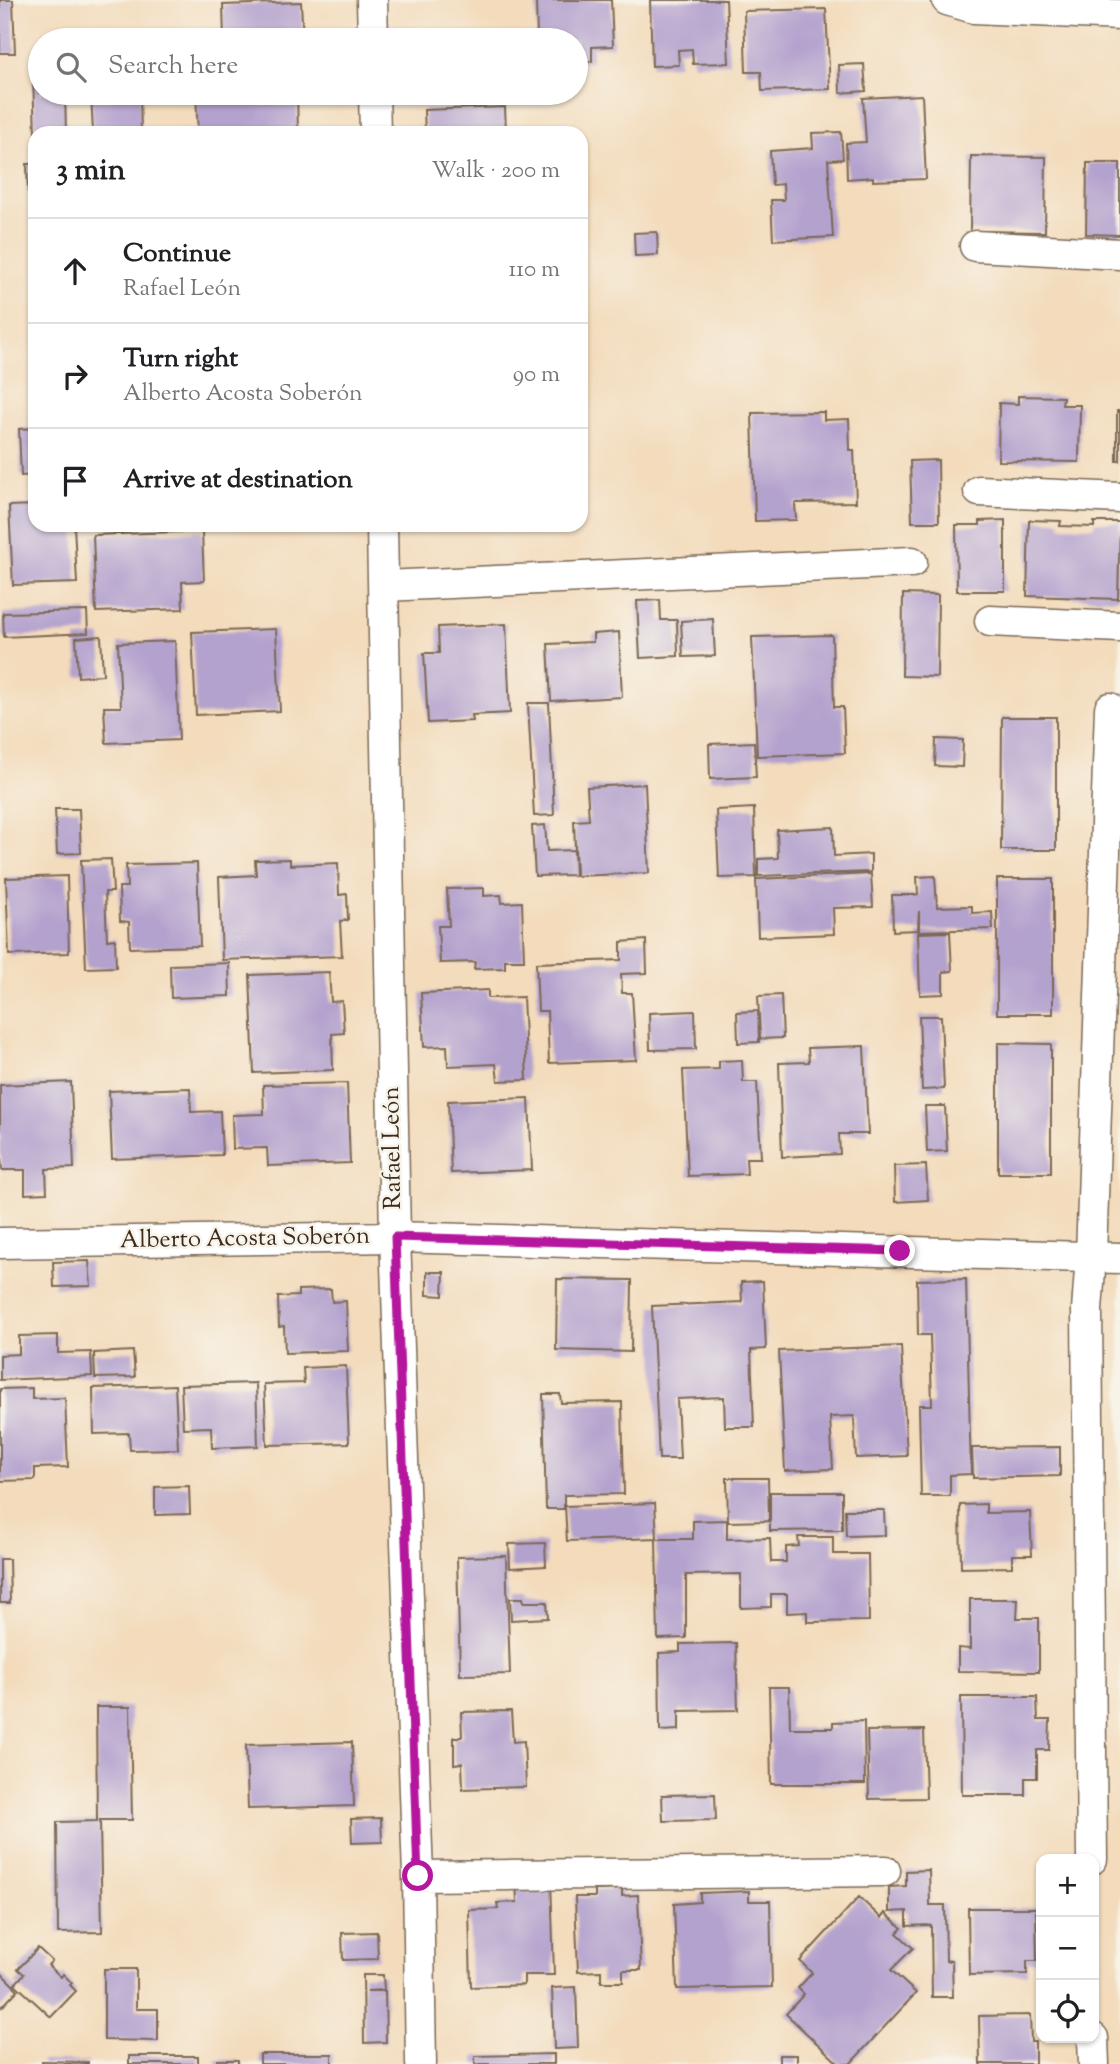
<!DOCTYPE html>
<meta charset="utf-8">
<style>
:root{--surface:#fff;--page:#f6f6f6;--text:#202124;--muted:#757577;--line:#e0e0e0}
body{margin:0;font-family:"Sorts Mill Goudy",serif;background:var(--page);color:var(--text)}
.controls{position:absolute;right:21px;bottom:21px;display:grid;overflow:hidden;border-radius:14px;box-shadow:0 2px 5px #0004}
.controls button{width:63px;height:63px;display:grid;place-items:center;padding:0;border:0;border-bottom:2px solid var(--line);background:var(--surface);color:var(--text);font:35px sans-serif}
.stop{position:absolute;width:21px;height:21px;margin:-16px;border:5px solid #b5179e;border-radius:50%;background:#fff}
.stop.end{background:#b5179e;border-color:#fff;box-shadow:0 2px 7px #0008}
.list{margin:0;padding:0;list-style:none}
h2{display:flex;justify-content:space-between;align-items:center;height:91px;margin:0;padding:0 28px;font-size:30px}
h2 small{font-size:23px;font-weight:400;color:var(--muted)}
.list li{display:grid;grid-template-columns:46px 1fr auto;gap:21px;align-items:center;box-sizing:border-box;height:105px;padding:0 28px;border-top:2px solid var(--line)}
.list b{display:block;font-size:26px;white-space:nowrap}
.list p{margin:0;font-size:23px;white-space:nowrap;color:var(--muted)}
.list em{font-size:23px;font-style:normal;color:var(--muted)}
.icon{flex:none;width:38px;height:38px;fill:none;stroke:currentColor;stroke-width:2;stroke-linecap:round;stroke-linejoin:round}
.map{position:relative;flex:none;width:1120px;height:2064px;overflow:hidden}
.search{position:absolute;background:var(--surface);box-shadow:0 2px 5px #0004;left:28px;top:28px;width:560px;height:77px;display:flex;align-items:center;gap:18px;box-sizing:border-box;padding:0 24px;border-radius:38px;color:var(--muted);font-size:26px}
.panel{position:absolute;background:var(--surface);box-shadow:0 2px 5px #0004;left:28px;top:126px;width:560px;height:406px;border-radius:21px}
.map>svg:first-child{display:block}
</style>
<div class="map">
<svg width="1120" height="2064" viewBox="0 0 1120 2064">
<rect width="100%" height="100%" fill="#f7f3e8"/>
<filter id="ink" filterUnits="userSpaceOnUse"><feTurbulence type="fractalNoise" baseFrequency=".0143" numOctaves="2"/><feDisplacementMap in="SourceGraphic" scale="14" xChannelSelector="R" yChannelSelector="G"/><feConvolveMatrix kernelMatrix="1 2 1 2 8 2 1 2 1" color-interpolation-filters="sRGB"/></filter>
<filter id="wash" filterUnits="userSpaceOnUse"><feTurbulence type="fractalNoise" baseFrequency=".00686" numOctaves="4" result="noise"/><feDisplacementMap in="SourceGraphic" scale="28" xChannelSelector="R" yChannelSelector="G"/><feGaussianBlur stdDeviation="1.57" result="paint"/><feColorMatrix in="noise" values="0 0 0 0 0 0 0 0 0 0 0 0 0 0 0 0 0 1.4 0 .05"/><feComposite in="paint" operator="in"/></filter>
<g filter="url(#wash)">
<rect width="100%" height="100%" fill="#f3dbbb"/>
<g id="blocks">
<path fill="#b4a2ce" d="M0,0H13L15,53H0Z
M536,0H611L613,46L592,47V61L576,62V40H537Z
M650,0H726L729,63L693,64L692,49L678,50L679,65L652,66Z
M301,2L303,40H224L223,5Z
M826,9L830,89L762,91L761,72H746L744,11Z
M864,64L866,91L840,93L839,65Z
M33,78H40V93H65L66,133H35Z
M91,93H140L141,133H93Z
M196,93H297L298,133H198Z
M922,95L926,179L873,181V177L847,179L846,143L866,142L863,98Z
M505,107L506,133H425L424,110Z
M841,132L843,159L828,160L833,237L773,240L771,200H784L783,184L772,185L770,151L813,148L812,133Z
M971,156L1046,157L1045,232L970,231Z
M1087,163H1120V235L1086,234Z
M27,164H35V192H28Z
M657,232L658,255L635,256L634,233Z
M1018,396L1063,397L1062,405H1080L1079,462L998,461L999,403L1018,404Z
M1117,411H1120V461H1117Z
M824,412V420L849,419L850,450H854L856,502L795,503L796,520L755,521L752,413Z
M35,428V475L21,476L19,429Z
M938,460L939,522H912L910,461Z
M35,505V525H74L77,583L13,585L9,506Z
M1005,520V591H957L956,525H980V521Z
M1029,520L1061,521L1060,526L1094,527V522H1120L1118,599L1027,596Z
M202,531L204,581L182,582L183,609L96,612L93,535Z
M903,594L938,595L937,677L902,676Z
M660,600L661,620H677L678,656L640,658L637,601Z
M87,611L88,633L4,637L3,613Z
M713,619L715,656L683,657L681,621Z
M506,624L510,713L472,715L473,721L428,723L424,653H439L438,627Z
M276,629L280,711L196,715L192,632Z
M619,632L622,697L551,701L548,644L593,642V634Z
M832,635L834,707H843L845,753L757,756L752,637Z
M101,636L103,675L78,677L76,638Z
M175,641L179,740L106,743L104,707H121L118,643Z
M528,703H549L554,815L534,816Z
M1002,717H1056V850H1001Z
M936,739L963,740L962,767L935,766Z
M754,742L756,777L710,779L709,744Z
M645,784L649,873L576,876L574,821L589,820L587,787Z
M754,808L756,877L719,878L716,810Z
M55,809H79L81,853L57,854Z
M545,825L547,851L574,850L575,875L535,876L532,826Z
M833,827L834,856L871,854V872L758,876V859L778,858L777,830Z
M111,859L113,892H105L107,940L115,939L116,967L86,968L81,860Z
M290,859V865L338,863L339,895L347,894L348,920L340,921L342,956L222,960L219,877L256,875L255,860Z
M197,863L200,946L130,948L129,922L120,921L119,887H127L126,865Z
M871,874L873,907L833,908L834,934L758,937L756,879Z
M67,876L69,953L9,955L6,878Z
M935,876L937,907L972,906V913L992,912L993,929L919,931V911L918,930L893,931L892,895H918L917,877Z
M997,879H1053V1014H997Z
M484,888V896L501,895L502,903L522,902L524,960H505V968L474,969L475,962L440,963L438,926H449L447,889Z
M950,932L952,971L943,972V994L920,995L918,933Z
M646,940L647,973L621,974L622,993H632L636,1060L549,1063L547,1011H538L536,963L621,960V942Z
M229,963L230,996L171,998L170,965Z
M329,972L331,1002L342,1001L344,1033L332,1034L333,1070L254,1073L250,975Z
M488,990V998L523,997L527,1080L498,1081L496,1064L448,1066L447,1046L424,1047L421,993Z
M781,995L783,1038L760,1039L758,996Z
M695,1011L696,1049L650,1050L649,1013Z
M758,1011L759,1042L738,1043L737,1012Z
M919,1016H941L944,1089L922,1090Z
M998,1043L1051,1044V1173H998Z
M864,1046L868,1134H839L840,1154L782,1157L779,1063L809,1062L808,1048Z
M742,1060L743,1082H757L761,1158H746L747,1174L688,1176L683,1070L719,1069V1061Z
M71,1082L74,1168L46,1169L47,1193L25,1194V1170H2L0,1145V1085Z
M347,1083L350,1163L268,1166L267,1148L233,1149L232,1115L264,1114L263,1085Z
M190,1088L191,1112L220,1111L222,1155L112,1159L109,1091Z
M529,1098L532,1170L451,1173L448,1101Z
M925,1106H945L947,1151L927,1152Z
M926,1165L928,1200L895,1202L894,1166Z
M89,1261L91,1286L54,1287L53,1262Z
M427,1272H444L443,1296L427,1295Z
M557,1279L632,1280L631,1352L556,1350Z
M966,1279L971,1474L950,1475V1496H921L919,1405H932L930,1335H918L917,1280Z
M763,1281L766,1349L751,1350L754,1427H725L724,1397L677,1399L680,1459H659L652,1306L742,1302L741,1282Z
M331,1289L332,1302L346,1301L348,1351L285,1353L284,1326L279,1327L278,1297L298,1296V1290Z
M58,1335V1353L91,1352L92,1376L0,1380V1355L19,1354V1336Z
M901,1346L907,1456L856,1458L854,1416L830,1417L833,1469L785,1471L779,1351Z
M133,1351L135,1377L95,1378L94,1353Z
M346,1366L349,1443L267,1445L264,1384L304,1383L303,1368Z
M256,1383L258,1446L212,1448L211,1427L183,1428L181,1385Z
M175,1385L178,1449L130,1450L129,1433L94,1434L93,1388Z
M32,1388V1399L65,1398L68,1467L35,1468V1480L0,1481V1389Z
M543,1394H560L561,1403L622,1402L624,1494L564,1495V1509H546Z
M1060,1447V1476L973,1478L972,1448Z
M727,1478H768L769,1521L728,1522Z
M189,1486L190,1514L155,1515V1487Z
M770,1492H842V1530L770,1531Z
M655,1503L657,1538L567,1541L565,1506Z
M986,1504V1513L1030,1512L1032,1555H1012V1567L961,1568L960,1505Z
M845,1510H884L885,1535L846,1536Z
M727,1520V1539L770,1538L771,1562H786V1547L799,1546L798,1537H833V1554H868L869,1621L807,1622V1612L787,1613V1594H771V1607L741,1608V1574L686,1575V1638L658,1639L656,1539H693V1521Z
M545,1543L546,1566L510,1568L509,1544Z
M506,1556L510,1674L460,1675L457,1557Z
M0,1559H9L10,1603H0Z
M510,1598H523L524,1602H547L548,1618L511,1620Z
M970,1599H1018L1017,1618H1039V1672L958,1671V1648L970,1649Z
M736,1643L738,1710L679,1711V1730L660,1731L659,1653L680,1652V1644Z
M769,1687H789L790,1728H833V1722L864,1721L865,1784H771Z
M961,1697H1037L1038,1720H1050L1049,1750H1037V1778H1025V1795H962Z
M96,1707H130L132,1820H100L102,1932L58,1933L57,1822L97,1821Z
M511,1711L513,1742L524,1741L526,1787L463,1789L462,1763L454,1764V1737H462L461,1712Z
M924,1730L926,1798L869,1799L867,1731Z
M352,1742L354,1806L248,1809L246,1745Z
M715,1794L716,1820L663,1821L662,1795Z
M381,1818L382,1842L352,1843L351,1819Z
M929,1870L930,1905H945L946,1961L952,1960L953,1997H932L931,1925L907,1926V1911L889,1912V1887L906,1886V1871Z
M551,1878L554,1975H524V1985L471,1987L469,1910L498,1909L497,1903L517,1902L516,1879Z
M622,1889V1896L638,1895L641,1970H623V1982H601V1971L578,1972L575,1897H595V1890Z
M749,1891V1901H770L772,1987L677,1989L674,1904L700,1902V1893Z
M859,1897L881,1918L885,1913L902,1928L897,1933L913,1948L891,1970L916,1993L850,2064H839L786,2014L804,1994L798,1988L812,1973L800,1961Z
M968,1908H1036L1037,1961H1027V1974L969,1975Z
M377,1932L378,1959L343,1960L342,1933Z
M38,1948L52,1961L48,1965L61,1977L63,1974L72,1983L70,1985L76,1991L51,2017L15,1984L24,1974L18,1969Z
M104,1969H136V2009H158V2041L104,2040Z
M0,1972L18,1990L0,2009Z
M363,1975H383L384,1990L367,1991H385L386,2042L364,2043Z
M576,1987L578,2048L554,2049L552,1988Z
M1030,2015L1031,2042H1035V2064H980L979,2016Z
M260,2054H332V2064H260Z
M554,2054V2064H475V2056Z
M779,2055H797V2064H779Z
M129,2056H198V2064H129Z
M217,2060H238V2064H217Z
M42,2061L88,2062V2064H42Z"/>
</g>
</g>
<g filter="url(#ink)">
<use href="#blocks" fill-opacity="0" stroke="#7b6855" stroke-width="2"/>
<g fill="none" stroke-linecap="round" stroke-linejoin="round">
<defs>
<path id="minor" d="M372,0L373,40
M947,0L974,8L1120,15
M374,93L375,133
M975,246L1120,254
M979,491L1120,498
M382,525L395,1237L418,1876L421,2064
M384,586L912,562
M990,621L1120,627
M0,1243L395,1237L1120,1258
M1092,1859L1087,1310L1091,1256L1110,708
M418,1876L885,1871
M1093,2038L1094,2064"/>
</defs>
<use href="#minor" stroke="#7b6855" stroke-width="33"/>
<use href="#minor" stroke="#fff" stroke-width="30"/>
</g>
</g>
<g fill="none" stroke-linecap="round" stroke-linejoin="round" filter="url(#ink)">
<path stroke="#b5179e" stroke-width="9" d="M418,1876L395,1237L900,1251"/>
</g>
<g text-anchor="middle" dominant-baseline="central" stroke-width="5" stroke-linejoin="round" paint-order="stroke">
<g font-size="24" fill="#3b2a1e" stroke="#f7f3e8">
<text transform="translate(393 1148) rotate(-91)">Rafael León</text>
<text transform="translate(245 1239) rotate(-1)">Alberto Acosta Soberón</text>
</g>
</g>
</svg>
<div class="controls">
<button>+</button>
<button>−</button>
<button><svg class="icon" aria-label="locate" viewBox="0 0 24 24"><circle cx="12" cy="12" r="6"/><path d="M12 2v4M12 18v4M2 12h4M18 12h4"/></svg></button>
</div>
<div class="stop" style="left:418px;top:1876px"></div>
<div class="stop end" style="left:900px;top:1251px"></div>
<div class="search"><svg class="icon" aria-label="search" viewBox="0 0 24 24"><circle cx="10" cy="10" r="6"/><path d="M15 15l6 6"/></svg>Search here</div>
<section class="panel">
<h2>3 min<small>Walk · 200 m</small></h2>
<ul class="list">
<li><svg class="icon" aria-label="ahead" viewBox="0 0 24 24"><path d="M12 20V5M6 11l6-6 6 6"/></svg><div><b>Continue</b><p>Rafael León</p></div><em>110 m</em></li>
<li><svg class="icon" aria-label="right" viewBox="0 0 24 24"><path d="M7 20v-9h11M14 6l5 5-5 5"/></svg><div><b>Turn right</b><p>Alberto Acosta Soberón</p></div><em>90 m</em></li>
<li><svg class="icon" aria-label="arrive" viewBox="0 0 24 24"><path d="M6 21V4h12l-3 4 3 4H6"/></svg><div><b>Arrive at destination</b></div></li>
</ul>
</section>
</div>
